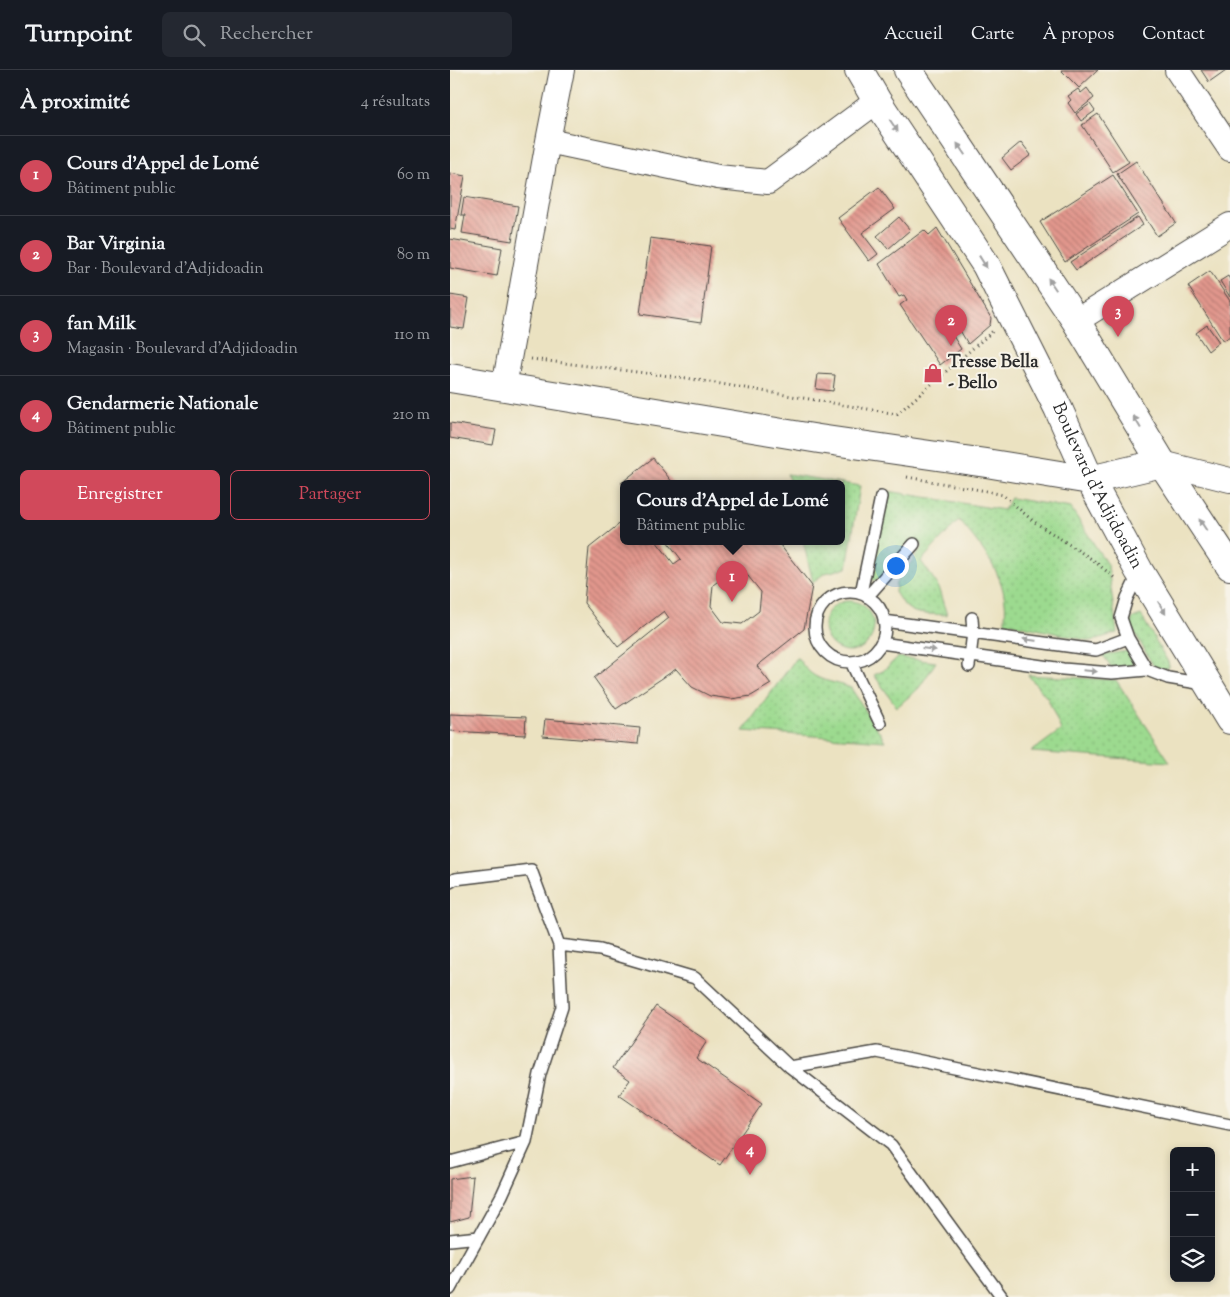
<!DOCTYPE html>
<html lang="fr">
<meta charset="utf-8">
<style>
:root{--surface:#171b24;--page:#242831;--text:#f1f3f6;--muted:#9ea1a6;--line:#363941;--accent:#d1495b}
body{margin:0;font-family:"Sorts Mill Goudy",serif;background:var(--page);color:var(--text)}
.controls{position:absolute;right:15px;bottom:15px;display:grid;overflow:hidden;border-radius:8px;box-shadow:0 2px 8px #0003}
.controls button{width:45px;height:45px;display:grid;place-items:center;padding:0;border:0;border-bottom:1px solid var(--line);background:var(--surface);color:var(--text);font:25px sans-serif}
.you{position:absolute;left:445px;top:495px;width:18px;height:18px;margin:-12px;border:4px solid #fff;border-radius:50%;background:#1a73e8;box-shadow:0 0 0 8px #1a73e833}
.badge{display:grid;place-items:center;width:32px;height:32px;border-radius:50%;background:var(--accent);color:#fff;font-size:16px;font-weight:700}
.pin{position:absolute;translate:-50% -41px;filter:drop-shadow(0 1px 2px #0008)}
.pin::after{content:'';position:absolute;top:26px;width:18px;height:15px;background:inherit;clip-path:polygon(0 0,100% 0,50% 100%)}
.popup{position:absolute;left:170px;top:410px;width:225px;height:65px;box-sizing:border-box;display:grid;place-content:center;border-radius:8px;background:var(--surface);filter:drop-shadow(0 1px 4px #0005);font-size:16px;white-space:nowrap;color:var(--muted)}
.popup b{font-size:19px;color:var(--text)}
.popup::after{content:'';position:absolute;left:50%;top:100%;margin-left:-10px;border:10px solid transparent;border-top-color:var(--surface)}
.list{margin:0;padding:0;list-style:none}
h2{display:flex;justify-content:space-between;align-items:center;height:65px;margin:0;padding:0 20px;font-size:21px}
h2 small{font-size:16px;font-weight:400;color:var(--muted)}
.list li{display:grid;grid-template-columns:32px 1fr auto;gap:15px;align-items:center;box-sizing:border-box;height:80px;padding:0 20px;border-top:1px solid var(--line)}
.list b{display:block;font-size:19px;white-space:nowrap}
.list p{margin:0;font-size:16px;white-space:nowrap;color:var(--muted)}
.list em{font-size:16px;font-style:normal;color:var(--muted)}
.actions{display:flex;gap:10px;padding:15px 20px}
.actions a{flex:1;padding:11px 0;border:1px solid var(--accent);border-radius:8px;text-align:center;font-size:18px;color:var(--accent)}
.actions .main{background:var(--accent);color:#fff}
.icon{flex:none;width:28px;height:28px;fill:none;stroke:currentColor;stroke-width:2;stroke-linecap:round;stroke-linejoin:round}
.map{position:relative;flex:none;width:780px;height:1227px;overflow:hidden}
header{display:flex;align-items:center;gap:30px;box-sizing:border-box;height:70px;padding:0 25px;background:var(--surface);border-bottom:1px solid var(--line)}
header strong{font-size:24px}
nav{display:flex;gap:28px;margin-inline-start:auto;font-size:18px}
.search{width:350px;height:45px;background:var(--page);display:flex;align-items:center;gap:12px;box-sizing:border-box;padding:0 18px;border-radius:8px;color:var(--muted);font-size:19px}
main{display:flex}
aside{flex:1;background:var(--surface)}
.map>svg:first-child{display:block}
</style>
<header>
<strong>Turnpoint</strong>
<div class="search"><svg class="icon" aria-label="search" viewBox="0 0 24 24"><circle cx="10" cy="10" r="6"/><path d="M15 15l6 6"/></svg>Rechercher</div>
<nav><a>Accueil</a><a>Carte</a><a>À propos</a><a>Contact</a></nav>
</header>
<main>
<aside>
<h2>À proximité<small>4 résultats</small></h2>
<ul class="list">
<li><span class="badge">1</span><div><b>Cours d'Appel de Lomé</b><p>Bâtiment public</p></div><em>60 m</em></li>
<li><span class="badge">2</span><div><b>Bar Virginia</b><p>Bar · Boulevard d'Adjidoadin</p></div><em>80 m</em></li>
<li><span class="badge">3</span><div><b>fan Milk</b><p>Magasin · Boulevard d'Adjidoadin</p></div><em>110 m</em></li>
<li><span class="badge">4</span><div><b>Gendarmerie Nationale</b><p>Bâtiment public</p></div><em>210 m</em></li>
</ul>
<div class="actions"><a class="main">Enregistrer</a><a>Partager</a></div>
</aside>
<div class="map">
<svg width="780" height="1227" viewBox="0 0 780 1227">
<defs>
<pattern id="grass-dots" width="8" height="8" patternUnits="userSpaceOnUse" patternTransform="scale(1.25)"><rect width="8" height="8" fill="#9cda8f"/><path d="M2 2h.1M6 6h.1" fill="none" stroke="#87bb7c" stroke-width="1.8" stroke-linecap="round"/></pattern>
<pattern id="building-back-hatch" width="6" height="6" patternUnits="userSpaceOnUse" patternTransform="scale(1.25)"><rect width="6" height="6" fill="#e2978d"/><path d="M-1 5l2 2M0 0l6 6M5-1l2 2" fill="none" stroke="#b77b73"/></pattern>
</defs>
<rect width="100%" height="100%" fill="#f7f3e8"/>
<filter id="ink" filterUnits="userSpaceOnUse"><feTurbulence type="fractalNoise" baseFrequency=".02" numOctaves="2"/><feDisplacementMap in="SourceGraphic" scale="10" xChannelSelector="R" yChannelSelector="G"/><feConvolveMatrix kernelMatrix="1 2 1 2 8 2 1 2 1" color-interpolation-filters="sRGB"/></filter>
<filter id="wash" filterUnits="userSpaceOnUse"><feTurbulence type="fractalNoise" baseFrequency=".0096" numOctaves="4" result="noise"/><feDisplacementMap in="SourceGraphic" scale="20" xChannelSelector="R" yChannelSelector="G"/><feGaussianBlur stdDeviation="1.12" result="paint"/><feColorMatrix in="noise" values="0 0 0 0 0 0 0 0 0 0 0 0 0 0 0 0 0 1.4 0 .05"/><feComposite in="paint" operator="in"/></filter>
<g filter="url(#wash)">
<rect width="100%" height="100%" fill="#ebe2c1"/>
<path fill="url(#grass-dots)" stroke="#64825d" d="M337,404L410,416L397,498L375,503L363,512L353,471H391V413H340Z
M438,421L554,440L561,428L621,438L658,496L667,563L640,571L555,552C555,546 556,538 555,532C552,500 529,474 509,450L471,491L487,514L497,545C469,543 460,548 445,522L446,513L473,476L463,468L428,511L420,509Z
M374 556a25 25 0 1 1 50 0a25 25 0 1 1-50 0Z
M691,545L718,592L719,596L714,600L705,599L680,554L683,548Z
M677,581L682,586L684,591L680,598H662L653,585Z
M347,587C365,614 375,608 401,618L435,671L293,661Z
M448,587L486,592L469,618L447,637L424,605L433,601Z
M578,605L666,610L720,692L581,682L611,660L598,629Z"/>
<g id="blocks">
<path fill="url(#building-back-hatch)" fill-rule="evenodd" d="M611,0H648L629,18Z
M751,0H776L759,12Z
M637,18L644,28L625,43L618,33L621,30L618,26L628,19L631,23Z
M640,34L645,41L631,51L626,44Z
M648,44L679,92L663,102L632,55Z
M571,72L581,85L561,100L552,88Z
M686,91L726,153L707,166L667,104Z
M0,103L15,106L5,160L0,159Z
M663,105L688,144L615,192L590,152Z
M429,117L445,139L412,163L428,184L419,191L388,148Z
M14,127L68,136L62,171L12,163L15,145H11Z
M449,147L460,160L438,179L427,166Z
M688,147L693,155L626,200L620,192Z
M487,158L541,248L540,255L518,274L508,257L500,261L511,279L490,295L450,235L457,230L454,225L449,227L429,194L474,160L479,165Z
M200,168L261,176L251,253L190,244Z
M0,169L52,178L47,206L0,198Z
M760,201L780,231V266L773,271L738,216Z
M778,206L780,210V227L770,211Z
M0,225L19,228L14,259L0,257Z
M757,255L769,272L758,281L746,263Z
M368,304L385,305L383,321L366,319Z
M0,353L46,360L43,375L0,368Z
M203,388L223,413H171Z
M173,451V471H206L224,494L231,489L217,471H327L362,516L354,559L307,596L321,614L301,626L281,629L260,626L242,617L226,599L166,639L144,608L219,548L214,541L168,577L134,533L139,478ZM279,503L298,506L311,522L309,541L292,554L273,552L261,536L263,515Z
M0,644L76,647L75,665L0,661Z
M95,649L190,658L188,674L93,666Z
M206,936L257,971L246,988L312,1034L270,1095L169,1025L180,1010L163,998Z
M23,1106L19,1147L0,1152V1109Z"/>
</g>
</g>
<g filter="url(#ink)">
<use href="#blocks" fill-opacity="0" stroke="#484642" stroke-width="1"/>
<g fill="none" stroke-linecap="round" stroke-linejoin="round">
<defs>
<path id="service" d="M689,503L677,528L671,548L678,568L697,600L718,608L754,614
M365 557a35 35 0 1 1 70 0a35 35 0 1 1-70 0Z
M411,523L431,427
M417,527L464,474
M434,551L646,580L678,568
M431,573L613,599L662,603L697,600
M401,592L430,653
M519,596L523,562L522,548
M0,812L5,809L81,800L109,875L112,937L90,1004L76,1072L52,1125L0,1219
M109,875L150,880L245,908L340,997L441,1075L552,1227
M340,997L427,982L780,1055
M0,1092L76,1072
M0,1170L29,1167"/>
<path id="minor" d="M727,0L780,79
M98,71L268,107L318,112L427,31
M626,251L780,155
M54,317L98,71L112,0
M712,393L780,410"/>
<path id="tertiary" d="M0,308L369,369L536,393L640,410L712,393"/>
<g id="secondary">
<path id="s1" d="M409,0L427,31L536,195L608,338L640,410L689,501L780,650"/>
<path d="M458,0L626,251L712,393L780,496"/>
</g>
</defs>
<use href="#service" stroke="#484642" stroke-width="14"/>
<use href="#minor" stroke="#484642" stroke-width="26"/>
<use href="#tertiary" stroke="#484642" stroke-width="30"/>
<use href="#secondary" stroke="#484642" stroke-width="30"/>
<path stroke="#484642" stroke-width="3" stroke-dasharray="1 4" stroke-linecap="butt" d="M81,289L236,308L447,344L544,260
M457,407L536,421L553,425L583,451L643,490L666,509"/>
<use href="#service" stroke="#fff" stroke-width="11"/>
<use href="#minor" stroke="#fff" stroke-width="24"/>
<use href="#tertiary" stroke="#fff" stroke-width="28"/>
<use href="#secondary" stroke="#fff" stroke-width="28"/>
</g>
<defs><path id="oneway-solid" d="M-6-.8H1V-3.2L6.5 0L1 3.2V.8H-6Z" transform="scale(1.25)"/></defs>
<g fill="#a0a0a0">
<use href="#oneway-solid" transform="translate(444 56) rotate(56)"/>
<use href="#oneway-solid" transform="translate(511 79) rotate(-124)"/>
<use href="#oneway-solid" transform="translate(533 192) rotate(58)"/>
<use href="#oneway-solid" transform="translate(602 214) rotate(-124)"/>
<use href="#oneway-solid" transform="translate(687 352) rotate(-121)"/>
<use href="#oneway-solid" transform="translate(753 455) rotate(-123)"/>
<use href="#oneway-solid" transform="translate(712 538) rotate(59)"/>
<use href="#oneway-solid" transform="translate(580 570) rotate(-172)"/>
<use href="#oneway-solid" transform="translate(479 579) rotate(8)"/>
<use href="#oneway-solid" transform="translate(640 601) rotate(5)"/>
</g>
</g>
<defs>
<symbol id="shop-bare" viewBox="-9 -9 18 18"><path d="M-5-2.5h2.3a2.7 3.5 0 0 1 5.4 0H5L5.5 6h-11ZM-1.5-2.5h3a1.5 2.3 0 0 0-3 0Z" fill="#d1495b" stroke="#f7f3e8" stroke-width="2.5" paint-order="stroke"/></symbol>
</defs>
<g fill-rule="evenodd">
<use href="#shop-bare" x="469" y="289" width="28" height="28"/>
</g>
<g text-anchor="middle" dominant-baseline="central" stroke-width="4" stroke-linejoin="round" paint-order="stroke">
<g font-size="18" font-weight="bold" fill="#2b2b2b" stroke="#f7f3e8" text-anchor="start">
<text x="498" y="293">Tresse Bella<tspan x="498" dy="21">- Bello</tspan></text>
</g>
<g font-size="18" fill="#2b2b2b" stroke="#f7f3e8">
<text stroke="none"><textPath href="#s1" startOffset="480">Boulevard d'Adjidoadin</textPath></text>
</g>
</g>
</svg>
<div class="controls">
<button>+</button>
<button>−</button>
<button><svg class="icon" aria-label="layers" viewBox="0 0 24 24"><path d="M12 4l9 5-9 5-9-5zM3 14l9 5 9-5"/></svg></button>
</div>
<div class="you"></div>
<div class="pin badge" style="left:282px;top:532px">1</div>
<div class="popup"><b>Cours d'Appel de Lomé</b>Bâtiment public</div>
<div class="pin badge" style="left:501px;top:276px">2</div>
<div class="pin badge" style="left:668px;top:267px">3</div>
<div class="pin badge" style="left:300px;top:1105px">4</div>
</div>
</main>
